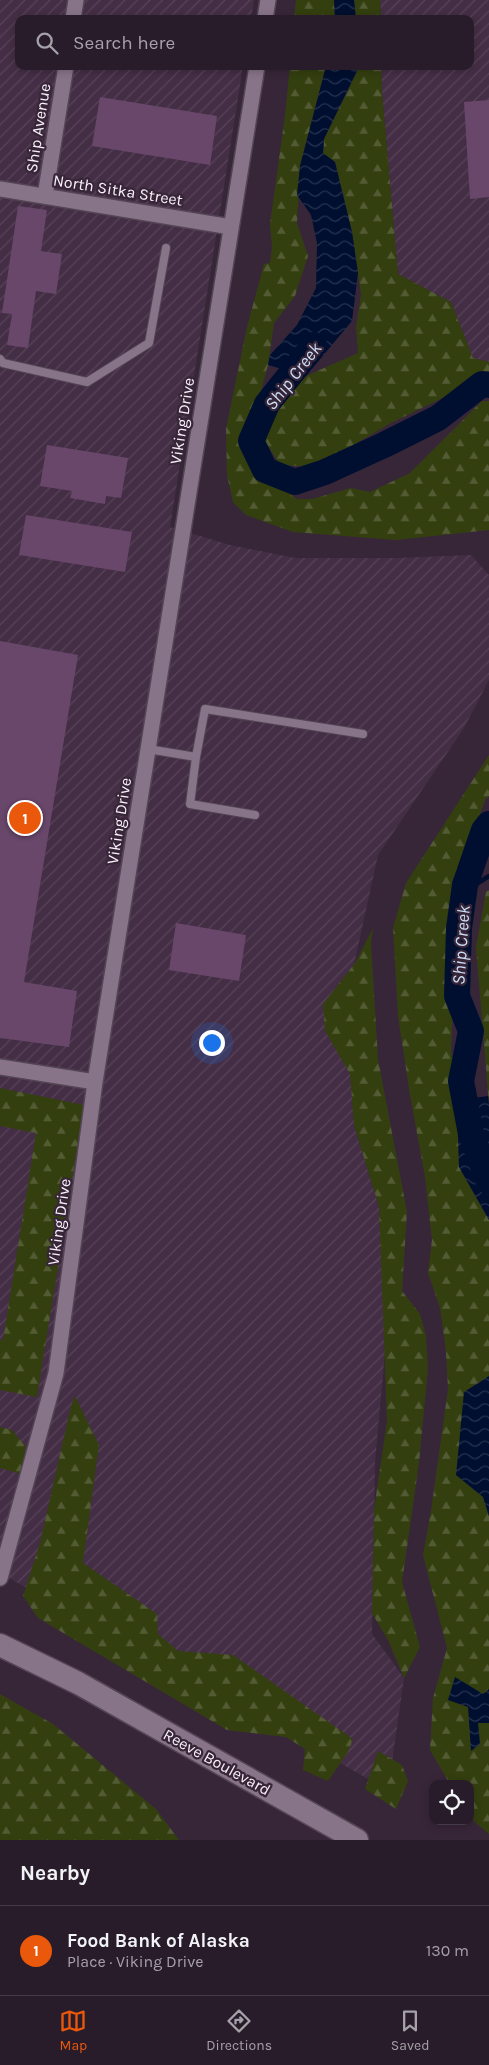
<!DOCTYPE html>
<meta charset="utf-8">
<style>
:root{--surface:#291c2a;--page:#312532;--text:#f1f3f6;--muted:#a5a1a8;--line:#453a47;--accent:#ea580c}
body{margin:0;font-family:Karla,sans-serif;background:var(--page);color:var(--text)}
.controls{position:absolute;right:15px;bottom:15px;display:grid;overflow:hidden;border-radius:10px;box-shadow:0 2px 8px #0003}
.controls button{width:45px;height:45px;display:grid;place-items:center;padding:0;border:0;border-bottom:1px solid var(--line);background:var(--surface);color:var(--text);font:25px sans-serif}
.you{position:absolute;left:211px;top:1042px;width:18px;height:18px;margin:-12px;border:4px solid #fff;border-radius:50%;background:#1a73e8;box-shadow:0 0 0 8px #1a73e833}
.badge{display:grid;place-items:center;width:32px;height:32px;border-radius:50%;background:var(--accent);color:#fff;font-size:16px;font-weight:700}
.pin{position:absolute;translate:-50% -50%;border:2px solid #fff;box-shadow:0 1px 5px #0006}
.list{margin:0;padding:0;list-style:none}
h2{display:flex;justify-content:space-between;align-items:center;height:65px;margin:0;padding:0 20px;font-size:21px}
h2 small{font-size:16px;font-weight:400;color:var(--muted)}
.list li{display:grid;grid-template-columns:32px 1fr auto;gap:15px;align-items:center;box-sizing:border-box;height:90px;padding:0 20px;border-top:1px solid var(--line)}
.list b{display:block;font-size:19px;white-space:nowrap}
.list p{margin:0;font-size:16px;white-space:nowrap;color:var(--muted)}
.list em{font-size:16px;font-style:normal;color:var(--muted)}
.icon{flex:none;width:28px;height:28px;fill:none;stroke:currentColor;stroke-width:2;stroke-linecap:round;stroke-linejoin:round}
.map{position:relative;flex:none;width:489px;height:1840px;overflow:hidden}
.search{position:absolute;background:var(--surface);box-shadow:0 2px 8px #0003;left:15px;right:15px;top:15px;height:55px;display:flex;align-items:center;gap:12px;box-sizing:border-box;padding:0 18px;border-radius:10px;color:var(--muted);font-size:19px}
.sheet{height:155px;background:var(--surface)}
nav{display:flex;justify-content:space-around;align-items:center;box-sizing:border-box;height:70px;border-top:1px solid var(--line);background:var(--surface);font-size:14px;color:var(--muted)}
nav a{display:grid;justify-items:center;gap:2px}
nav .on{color:var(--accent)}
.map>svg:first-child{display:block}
</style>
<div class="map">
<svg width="489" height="1840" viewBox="0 0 489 1840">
<defs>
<pattern id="industrial-furrows" width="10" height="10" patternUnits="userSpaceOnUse" patternTransform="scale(1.25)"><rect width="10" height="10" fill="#442e45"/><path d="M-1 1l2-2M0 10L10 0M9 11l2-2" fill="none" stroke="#574258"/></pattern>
<pattern id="forest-firs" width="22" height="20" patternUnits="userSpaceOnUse" patternTransform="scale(1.25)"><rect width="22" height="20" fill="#343f0f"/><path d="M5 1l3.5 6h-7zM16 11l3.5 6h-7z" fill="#525b33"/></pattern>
<pattern id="water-waves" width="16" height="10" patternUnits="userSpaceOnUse" patternTransform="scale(1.25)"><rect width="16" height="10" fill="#000f30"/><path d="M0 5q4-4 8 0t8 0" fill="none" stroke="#26324f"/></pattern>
</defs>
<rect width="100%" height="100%" fill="#372638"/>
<path fill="url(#industrial-furrows)" d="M0,0H254L251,19H19V66H243L170,527L230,545L295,558H396L471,555L489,575V680L464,728L378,855L345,1006L354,1125L379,1207L385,1352L375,1462L372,1634L404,1678L388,1790L0,1573Z
M380,0H489V362L473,358L451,302L398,274L382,91L381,66H470V19H381Z"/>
<path fill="url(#forest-firs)" d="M296,0H334L335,19H294Z
M354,0H380L381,19H356Z
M290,66H326L300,166L297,223L308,256L295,296L274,323L268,365L259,398L247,430L249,454L260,473L297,499H312L351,488L370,492L410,473L482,401H489V530L396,540L293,532L246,515L233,502L227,475L226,429L247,327L264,264L270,263L272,247L270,224L285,115Z
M357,66H381L382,91L398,274L451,302L473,358L489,362V372L471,376L457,391L391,423L315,467L280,465L265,441L266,423L306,376L358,353L356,328L361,294L352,232L335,162L323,154L324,139L357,71Z
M489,755V796L485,800L461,868L449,944L453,1007L451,1049L457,1100L459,1167L489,1220V1376L464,1393L483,1497L489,1516V1689L483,1694L448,1699L468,1707L479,1744L477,1723H489V1834L470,1818V1784H450L430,1750L433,1698L447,1648L423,1555L431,1511L448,1389L446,1351L440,1308L428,1273L432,1240L425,1177L410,1095L398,1016L393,928L406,883Z
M489,890V1105L476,947L486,892Z
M373,928L371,944L378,1059L407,1212L402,1291L420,1314L426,1336L428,1368L419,1463L402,1582L420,1647L404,1678L389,1642L372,1613L374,1509L387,1421L379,1207L354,1125L350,1074L325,1031L323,1004L355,963Z
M0,1088L84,1105L37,1397L0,1390V1340H3L36,1133L0,1126Z
M75,1396L99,1445L83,1563L157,1614L158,1634L178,1651L233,1655L353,1739L348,1752L328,1781L303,1770L305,1749L286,1737L227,1730L38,1618L23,1596L40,1543L71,1406Z
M0,1427L12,1430L26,1447L21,1474L0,1468Z
M0,1694L53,1724L156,1809L179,1840H0Z
M378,1751L402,1765L408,1781L396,1809L365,1789Z"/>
<path fill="url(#water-waves)" d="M334,0H354L356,19H335Z
M326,66H357V71L324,139L323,153L335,162L352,232L358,273L352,321L306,376L268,365L270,355L297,325L316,288L317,243L311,215L297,195L300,166Z
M488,1096L489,1105V1220L459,1167L457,1100Z
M489,1376V1516L483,1497L456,1475L464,1392Z
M455,1677L483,1694L489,1689V1723H478L480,1744L471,1751L468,1707L448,1700Z"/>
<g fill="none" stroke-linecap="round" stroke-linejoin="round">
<path stroke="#000f30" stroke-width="4.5" d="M464,892L489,876"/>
<path stroke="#000f30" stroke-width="26" d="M314,345L267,404L251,441L265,470L295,482L325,472L384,445L438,418L482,384L489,385
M489,824L484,830L465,885L459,928L457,996L471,1031L461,1081L471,1134L489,1182"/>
</g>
<path fill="#69476b" d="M100,97L217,116L210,165L92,146Z
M489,100V197L470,199L464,102Z
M18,206L47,210L41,251L62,254L56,294L36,291L28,348L7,345L12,314L2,313Z
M47,445L128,458L121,498L106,496L105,504L70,498L72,491L40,486Z
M26,515L132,532L125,572L19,555Z
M0,641L78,655L24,982L77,991L69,1047L0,1038Z
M176,923L246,935L239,981L169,970Z"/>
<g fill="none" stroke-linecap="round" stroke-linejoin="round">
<defs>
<path id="lane" d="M0,359L3,363L87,382L149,343L166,248
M148,749L196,757L205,709L363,734
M196,757L190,804L255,815"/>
<path id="street" d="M73,19L76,0
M265,19L268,0
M0,189L231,227
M45,196L66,66
M0,1067L95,1082
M0,1578L56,1373L95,1082L257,66"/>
<path id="secondary" d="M0,1645L78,1683L357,1840"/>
</defs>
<use href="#lane" stroke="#534554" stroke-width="10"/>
<use href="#street" stroke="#534554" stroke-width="18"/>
<use href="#secondary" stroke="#534554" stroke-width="25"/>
<use href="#lane" stroke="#887489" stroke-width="8"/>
<use href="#street" stroke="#887489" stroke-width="15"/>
<use href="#secondary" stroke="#887489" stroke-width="22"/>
</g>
<g text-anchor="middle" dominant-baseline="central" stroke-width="4.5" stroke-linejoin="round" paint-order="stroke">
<g font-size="16" fill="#faeffb" stroke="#372638">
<text transform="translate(38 128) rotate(-81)">Ship Avenue</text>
<text transform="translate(118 190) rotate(9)">North Sitka Street</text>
<text transform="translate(182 421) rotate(-81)">Viking Drive</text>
<text transform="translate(119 821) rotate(-81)">Viking Drive</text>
<text transform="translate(59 1222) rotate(-82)">Viking Drive</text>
<text transform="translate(217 1762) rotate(29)">Reeve Boulevard</text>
</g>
<g font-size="18" font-style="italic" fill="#ccdef8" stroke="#372638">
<text transform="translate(293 376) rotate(-52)">Ship Creek</text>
<text transform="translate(461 945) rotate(-86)">Ship Creek</text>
</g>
</g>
</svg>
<div class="controls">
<button><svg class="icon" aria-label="locate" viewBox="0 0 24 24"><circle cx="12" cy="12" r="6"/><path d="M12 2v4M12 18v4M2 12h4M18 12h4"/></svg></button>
</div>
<div class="you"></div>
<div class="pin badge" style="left:25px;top:818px">1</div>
<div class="search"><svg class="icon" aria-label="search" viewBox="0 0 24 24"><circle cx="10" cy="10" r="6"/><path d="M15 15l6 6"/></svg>Search here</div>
</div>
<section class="sheet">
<h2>Nearby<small></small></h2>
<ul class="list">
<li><span class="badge">1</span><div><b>Food Bank of Alaska</b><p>Place · Viking Drive</p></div><em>130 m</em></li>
</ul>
</section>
<nav>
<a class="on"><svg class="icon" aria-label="map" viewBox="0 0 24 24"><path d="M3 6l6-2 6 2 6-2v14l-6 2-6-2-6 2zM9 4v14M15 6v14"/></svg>Map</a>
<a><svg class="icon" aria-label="directions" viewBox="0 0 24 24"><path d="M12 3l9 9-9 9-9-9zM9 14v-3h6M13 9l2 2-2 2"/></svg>Directions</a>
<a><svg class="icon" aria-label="saved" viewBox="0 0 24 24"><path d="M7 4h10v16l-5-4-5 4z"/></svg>Saved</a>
</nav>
